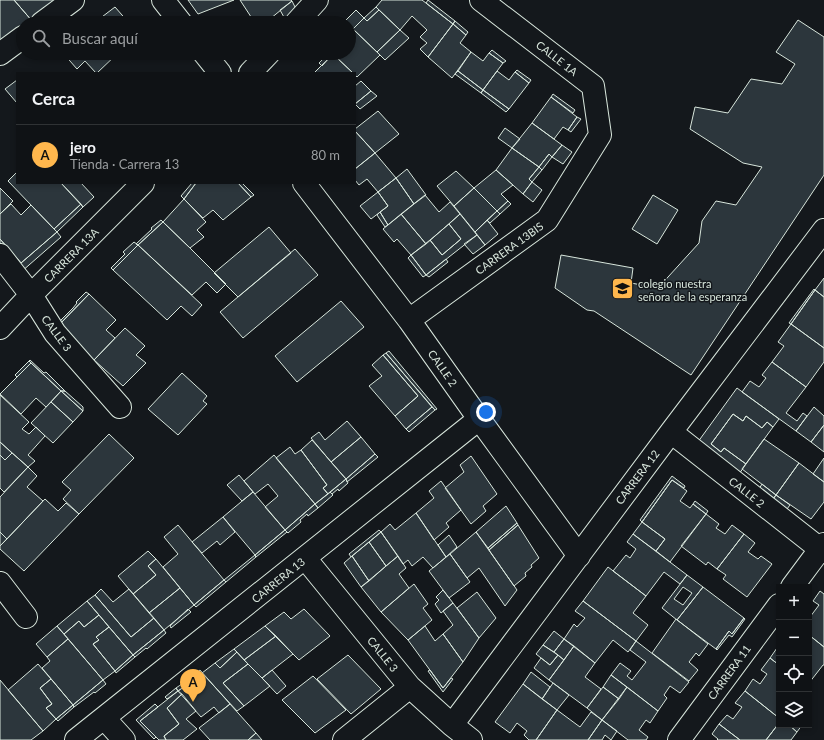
<!DOCTYPE html>
<html lang="es">
<meta charset="utf-8">
<style>
:root{--surface:#0f1215;--page:#1d2022;--text:#f1f3f6;--muted:#9b9ea0;--line:#2f3234;--accent:#ffb74d}
body{margin:0;font-family:Lato,sans-serif;background:var(--page);color:var(--text)}
.controls{position:absolute;right:12px;bottom:12px;display:grid;overflow:hidden;border-radius:0px;box-shadow:0 2px 6px #0003}
.controls button{width:36px;height:36px;display:grid;place-items:center;padding:0;border:0;border-bottom:1px solid var(--line);background:var(--surface);color:var(--text);font:20px sans-serif}
.you{position:absolute;left:486px;top:412px;width:14px;height:14px;margin:-10px;border:3px solid #fff;border-radius:50%;background:#1a73e8;box-shadow:0 0 0 6px #1a73e833}
.badge{display:grid;place-items:center;width:26px;height:26px;border-radius:50%;background:var(--accent);color:#111;font-size:13px;font-weight:700}
.pin{position:absolute;translate:-50% -33px;filter:drop-shadow(0 1px 2px #0008)}
.pin::after{content:'';position:absolute;top:21px;width:14px;height:12px;background:inherit;clip-path:polygon(0 0,100% 0,50% 100%)}
.list{margin:0;padding:0;list-style:none}
h2{display:flex;justify-content:space-between;align-items:center;height:52px;margin:0;padding:0 16px;font-size:17px}
h2 small{font-size:13px;font-weight:400;color:var(--muted)}
.list li{display:grid;grid-template-columns:26px 1fr auto;gap:12px;align-items:center;box-sizing:border-box;height:60px;padding:0 16px;border-top:1px solid var(--line)}
.list b{display:block;font-size:15px;white-space:nowrap}
.list p{margin:0;font-size:13px;white-space:nowrap;color:var(--muted)}
.list em{font-size:13px;font-style:normal;color:var(--muted)}
.icon{flex:none;width:22px;height:22px;fill:none;stroke:currentColor;stroke-width:2;stroke-linecap:round;stroke-linejoin:round}
.map{position:relative;flex:none;width:824px;height:740px;overflow:hidden}
.search{position:absolute;background:var(--surface);box-shadow:0 2px 6px #0003;left:16px;top:16px;width:340px;height:44px;display:flex;align-items:center;gap:10px;box-sizing:border-box;padding:0 14px;border-radius:22px;color:var(--muted);font-size:15px}
.panel{position:absolute;background:var(--surface);box-shadow:0 2px 6px #0003;left:16px;top:72px;width:340px;height:112px;border-radius:0px}
.map>svg:first-child{display:block}
</style>
<div class="map">
<svg width="824" height="740" viewBox="0 0 824 740">
<rect width="100%" height="100%" fill="#14181c"/>
<path fill="#2c363c" stroke="#d8e6dc" fill-rule="evenodd" d="M0,0H14L33,22L31,23H23V29L0,40Z
M14,0H63L33,22Z
M188,0H234L198,14Z
M240,0H291L292,1L265,23H255Z
M382,0H422L453,24L428,57L420,49L427,43L420,37L427,30L412,16L400,30L376,7Z
M428,0L455,21L453,24L426,3Z
M292,1L296,9L285,19L280,10Z
M115,7L129,23H94Z
M376,7L379,10L367,21L364,18Z
M356,10L364,18L353,29L349,25V23H347L345,21Z
M379,10L400,30L377,52L353,29L364,18L367,21Z
M798,20L824,37V175L691,375L594,311L587,310L555,288L561,255L633,268L631,283L658,288L699,243L702,221L716,201L736,205L762,167L743,163L690,129L695,107L728,113L751,79L782,84L795,64L776,52Z
M455,21L468,32L466,35L453,24Z
M453,24L466,35L460,43L471,52L452,78L428,57Z
M353,29L380,55L357,77L355,75V73H353L333,54L334,53H349V34Z
M400,30L409,38L385,60L377,52Z
M492,50L506,61L503,63L489,53Z
M471,52L483,61L489,53L503,63L483,90L458,71Z
M63,53H118L97,73H96L85,61L77,69Z
M329,53H332L333,54L322,66L319,63Z
M333,54L337,58L353,73H314Z
M517,70L531,80L529,83L515,72Z
M458,71L483,90L481,93L455,74Z
M497,71L509,80L515,72L529,83L509,109L483,90Z
M17,80V103L5,89Z
M361,81L371,91L355,104V86Z
M483,90L509,109L506,112L481,93Z
M371,91L377,96L360,109L355,104Z
M553,94L575,110L573,113L551,97Z
M551,97L577,117L568,130L563,127L554,139L532,123Z
M378,111L399,134L375,153L355,131V129Z
M577,117L581,119L571,132L568,130Z
M532,123L562,145L552,157L549,154L539,167L512,148Z
M505,128L520,139L512,148L498,138Z
M355,131L375,153L355,169Z
M562,145L572,152L563,164L552,157Z
M512,148L539,167L529,179L532,182L523,194L496,170Z
M375,153L396,178L378,192L367,179L359,185L355,180V169Z
M549,154L552,157L542,170L539,167Z
M539,167L542,170L532,182L529,179Z
M407,169L426,195L414,204L396,178Z
M496,170L513,185L501,194L508,201L497,211L474,188Z
M456,171L474,188L454,206L437,186Z
M17,172V183H61L81,204L54,229L8,181Z
M396,178L414,204L388,225L380,212L388,206L378,192Z
M532,182L542,190L533,202L523,194Z
M61,183H81L94,197L83,207Z
M192,183H196L184,199L181,196Z
M196,183H238L251,197L223,220L213,210L203,218L184,199Z
M238,183H242L254,195L251,197Z
M0,188L13,201L0,214Z
M474,188L497,211L475,232L454,206Z
M378,192L388,206L371,219L360,206Z
M425,195L439,212L450,202L460,214L426,244L401,214Z
M653,195L678,210L657,244L632,229Z
M184,199L206,222L197,230L204,237L190,248L163,222Z
M508,201L511,204L500,214L497,211Z
M11,204L21,215L31,205L57,232L21,263L0,239V214Z
M81,204L83,207L57,232L54,229Z
M497,211L500,214L490,223L487,220Z
M380,212L388,225L385,227L377,215Z
M401,214L426,244L411,255L397,239L394,242L383,229Z
M460,214L477,235L426,275L411,255L430,240L442,255L461,239L449,224Z
M161,220L163,222L138,245L136,244L152,229L151,228Z
M487,220L498,234L485,245L475,232Z
M163,222L190,248L226,284L217,293L206,282L192,295L138,245Z
M449,224L461,239L442,255L430,240Z
M269,227L291,253L238,297L214,273Z
M57,232L61,237L21,272L0,248V239L21,263Z
M477,235L485,245L473,254L464,244Z
M134,242L138,245L113,270L111,268L125,254L123,252Z
M138,245L202,305L192,316L181,306L167,320L113,270Z
M295,249L318,275L243,338L220,312Z
M411,255L426,275L423,277L408,258Z
M446,259L448,262L429,277L426,275Z
M824,278V297L815,290Z
M814,289L815,290L791,324L789,323Z
M815,290L824,297V348L791,324Z
M86,292L89,294L58,326L94,360L91,362L55,326L73,308L77,303L76,302Z
M89,294L116,320L106,330L115,338L94,360L58,326Z
M341,301L364,327L297,382L275,356Z
M791,324L824,348V362L806,387L772,362L784,346L778,342Z
M125,328L145,346L136,355L146,363L123,386L94,360Z
M389,351L437,409L435,410L386,353Z
M386,353L432,407L406,429L395,416L418,396L383,355Z
M383,355L418,396L395,416L369,386L382,376L372,365Z
M30,360L44,373L46,372L65,391H61L29,361Z
M29,361L31,363L17,377L15,375Z
M772,362L806,387L786,413L797,421L803,413L807,416L796,431L742,392L750,381L759,387L766,378L762,375Z
M31,363L61,391L46,407L36,398L21,414L0,394Z
M182,373L207,396L203,401L207,404L178,435L148,409Z
M737,388L779,419L773,427L767,422L762,428L746,416L743,421L733,414L711,444L721,452L724,448L746,464L737,477L695,446Z
M61,391L83,411L73,422L51,402Z
M61,391H65L83,407V411Z
M0,395L29,422L22,429L29,434L36,427L45,436L28,455L35,461L28,467L0,442Z
M51,402L73,422L53,443L31,423Z
M432,407L435,410L409,432L406,429Z
M814,407L824,416V425L811,442L796,431Z
M733,414L743,421L746,416L762,428L767,422L773,427L746,464L724,448L721,452L711,444Z
M347,421L361,437L331,462L311,438L319,432L325,440Z
M824,425V452L811,442Z
M109,434L134,458L79,514L63,499L71,490L62,482Z
M361,437L375,454L346,479L331,462Z
M764,439L799,463L776,495L742,469Z
M312,440L346,479L328,494L323,488L327,485L301,450Z
M0,442L12,453L5,460L0,455Z
M290,447L295,454L301,450L327,485L323,488L328,494L315,504L276,458Z
M12,453L28,467L4,492L0,488V455L5,460Z
M375,454L378,457L347,482L346,479Z
M274,455L315,504L285,530L265,507L278,496L268,484L255,494L244,481Z
M471,456L497,494L483,506L486,511L471,524L445,488L464,472L460,465Z
M824,458V482L813,474Z
M799,463L824,482V502L811,519L776,495Z
M28,467L37,476L27,487L43,501L7,539L0,532V497Z
M239,475L253,492L242,501L227,485Z
M672,476L685,486L684,488L672,480L642,522L640,520Z
M346,479L348,483L339,491L338,489L332,494L330,492Z
M672,480L687,491L680,501L690,508L693,504L706,514L670,562L656,551L665,539L642,522Z
M441,481L461,510L446,523L449,527L434,540L416,513L434,498L429,491Z
M762,484L776,495L773,499L759,489Z
M253,492L285,530L255,555L223,517Z
M330,492L333,495L318,508L315,504Z
M776,495L790,505L787,509L773,499Z
M45,499L58,511L66,503L79,514L24,571L0,549V546Z
M695,501L708,511L706,514L693,504Z
M315,504L318,508L308,516L307,514L300,520L301,522L288,533L285,530Z
M506,506L517,523L488,548L476,532Z
M416,513L446,557L433,568L423,557L412,566L408,560L403,564L381,532L390,524L395,530Z
M706,514L719,524L716,528L725,534L732,525L744,534L717,569L708,562L706,565L681,546Z
M223,517L235,532L220,545L217,541L202,553L192,542Z
M642,522L665,539L656,551L633,534Z
M517,523L518,525L489,550L488,548Z
M178,525L224,580L194,605L163,567L178,554L164,537Z
M518,525L539,558L531,565L532,567L525,573L526,576L514,586L489,550Z
M285,530L287,532L256,557L255,555Z
M379,530L381,532L351,557L349,554Z
M0,532L7,539L0,546Z
M381,532L398,556L386,566L369,542Z
M476,532L517,590L505,606L479,568L467,578L450,554Z
M633,534L687,575L680,584L664,572L646,596L613,571L626,555L630,558L636,549L627,542Z
M744,534L755,543L748,552L758,559L761,556L772,564L747,597L723,579L726,575L717,569Z
M449,535L457,547L446,557L438,545Z
M369,542L386,566L369,581L352,556Z
M148,551L156,559L148,566L156,575L133,594L118,576Z
M450,554L470,582L449,598L429,571Z
M255,555L256,557L226,582L224,580Z
M352,556L369,581L361,587L344,563Z
M398,556L406,568L399,574L409,588L381,612L361,587Z
M156,559L180,588L149,613L133,594L156,575L148,566Z
M608,567L646,596L633,613L648,625L636,641L583,601Z
M687,575L703,587L677,620L662,608ZM683,587L692,593L683,605L674,599Z
M224,580L226,582L196,607L194,605Z
M414,584L428,604L423,608L432,620L408,640L381,612Z
M703,587L744,618L732,634L729,631L716,649L677,620Z
M180,588L194,605L164,630L149,613Z
M101,589L113,602L129,589L154,618L131,637L95,595Z
M443,590L453,603L441,613L435,604L439,600L436,597Z
M820,591L824,594V647L809,635V617H810L819,605L813,601Z
M477,592L496,618L479,638L457,608Z
M95,595L131,637L154,618L164,630L133,655L87,601Z
M87,601L99,615L84,627L79,621L64,634L57,626Z
M583,601L636,641L628,652L613,640L595,663L564,639L574,624L577,627L585,618L575,611Z
M453,603L479,638L463,662L443,634L453,625L443,611Z
M188,609L191,612L171,628L170,626Z
M304,609L330,636L299,660L265,626L284,612L291,619Z
M99,615L109,627L96,637L99,640L93,644L115,671L103,680L64,634L79,621L84,627Z
M744,618L745,619L732,637L729,635L717,650L716,649L729,631L732,634Z
M676,619L708,644L699,656L696,653L689,662L698,670L689,681L652,653Z
M57,626L68,639L47,657L36,644Z
M265,626L276,636L244,660L234,649Z
M425,626L435,641L443,634L463,662L443,688L408,640Z
M109,627L133,655L115,671L93,644L99,640L96,637Z
M164,630L166,633L147,649L146,648L135,657L133,655Z
M554,631L564,639L554,652L543,645Z
M809,635L824,647V665H823L809,683Z
M276,636L293,654L262,678L244,660Z
M68,639L103,680L73,705L42,668L50,661L47,657Z
M564,639L574,646L564,660L554,652Z
M636,641L689,682L680,693L670,686L664,695L667,698L658,711L611,675L620,663L631,671L627,676L632,680L646,662L630,650Z
M543,645L558,655L550,665L536,654Z
M574,646L595,663L585,677L601,689L587,708L549,680Z
M777,648L779,649V665L770,658Z
M234,649L237,652L220,668L215,663Z
M237,652L248,664L223,683L244,706L237,711L202,673L215,663L220,668Z
M133,655L135,657L116,673L115,671Z
M348,655L381,689L351,714L317,679Z
M558,655L564,660L549,680L534,668L541,658L550,665Z
M770,658L779,665V718L745,691L753,679L760,684L767,674L761,670Z
M38,664L51,679L40,688L52,704L46,708L56,719L43,731L8,690Z
M248,664L270,686L244,706L223,683Z
M200,670L230,704L219,713L214,707L201,717L178,691L191,682L189,679Z
M272,670L286,686L277,694L262,678Z
M430,670L443,688L451,678L453,679L443,692L428,671Z
M531,672L550,687L542,699L523,684Z
M611,675L627,687L619,699L603,687Z
M313,676L346,710L315,733L282,700Z
M51,679L73,705L56,719L46,708L52,704L40,688Z
M189,679L191,682L178,691L176,688Z
M0,680L43,731L31,740H0Z
M103,680L106,684L95,693L94,692L74,707L73,705Z
M553,683L569,695L557,710L542,699Z
M523,684L557,710L536,740H529L524,735L527,731L517,723L510,733L495,722Z
M603,687L619,699L602,720L587,708Z
M627,687L658,711L650,723L646,720L639,730L648,737L646,740H628L602,720Z
M176,688L178,691L167,699L165,697Z
M178,691L182,694L167,708L179,724L164,736L166,740H159L140,721Z
M745,691L779,718V723L766,740H740L719,724L727,715L733,719L742,707L735,703Z
M182,694L196,711L186,719L197,729L183,740H166L164,736L179,724L167,708Z
M155,704L158,707L140,721L156,737L154,739L136,720Z
M230,704L256,733L248,740H210L199,728Z
M73,705L74,707L58,721L56,719Z
M557,710L580,727L591,712L602,720L588,740H536Z
M602,720L617,731L611,740L605,735L602,740H588Z
M779,723V725H789L797,732L791,740H766Z
M719,724L740,740H717L718,739L712,734Z
M789,725H802L797,732Z
M256,733L262,740H248Z"/>
<g fill="none" stroke-linecap="round" stroke-linejoin="round">
<defs>
<path id="street" d="M163,0L181,23
M42,23L73,0
M296,23L317,0
M204,53L220,73
M0,54L23,37
M250,73L269,53
M304,183L409,320L472,409L579,556
M0,255L31,295L55,333L120,407
M409,320L547,220L600,135L593,86L481,0
M0,328L31,295L143,183
M671,432L824,552
M305,558L410,687L452,725L471,740
M0,583L26,617
M792,587L824,544
M104,718L124,740
M452,725L671,432L824,230
M76,740L479,419
M344,740L410,687
M679,740L779,605"/>
</defs>
<use href="#street" stroke="#d8e6dc" stroke-width="24"/>
<use href="#street" stroke="#14181c" stroke-width="22"/>
</g>
<defs>
<symbol id="school-square" viewBox="-11 -11 22 22"><rect x="-9" y="-9" width="18" height="18" rx="4" fill="#ffb74d" stroke="#14181c"/><path d="M0-5L7-2L0 1L-7-2ZM-4 1L0 2.5L4 1V4Q0 6-4 4Z" fill="#111"/></symbol>
</defs>
<g fill-rule="evenodd">
<use href="#school-square" x="610" y="276" width="25" height="25"/>
</g>
<g text-anchor="middle" dominant-baseline="central" stroke-width="3" stroke-linejoin="round" paint-order="stroke">
<g font-size="11" fill="#d8e6dc" stroke="#14181c">
<text transform="translate(557 58) rotate(38)">CALLE 1A</text>
<text transform="translate(509 248) rotate(-36)">CARRERA 13BIS</text>
<text transform="translate(71 255) rotate(-45)">CARRERA 13A</text>
<text transform="translate(57 333) rotate(53)">CALLE 3</text>
<text transform="translate(443 368) rotate(55)">CALLE 2</text>
<text transform="translate(637 477) rotate(-53)">CARRERA 12</text>
<text transform="translate(747 492) rotate(38)">CALLE 2</text>
<text transform="translate(278 580) rotate(-39)">CARRERA 13</text>
<text transform="translate(383 654) rotate(51)">CALLE 3</text>
<text transform="translate(729 672) rotate(-54)">CARRERA 11</text>
</g>
<g font-size="11" fill="#d8e6dc" stroke="#14181c" text-anchor="start">
<text x="638" y="283">colegio nuestra<tspan x="638" dy="13">señora de la esperanza</tspan></text>
</g>
</g>
</svg>
<div class="controls">
<button>+</button>
<button>−</button>
<button><svg class="icon" aria-label="locate" viewBox="0 0 24 24"><circle cx="12" cy="12" r="6"/><path d="M12 2v4M12 18v4M2 12h4M18 12h4"/></svg></button>
<button><svg class="icon" aria-label="layers" viewBox="0 0 24 24"><path d="M12 4l9 5-9 5-9-5zM3 14l9 5 9-5"/></svg></button>
</div>
<div class="you"></div>
<div class="pin badge" style="left:193px;top:702px">A</div>
<div class="search"><svg class="icon" aria-label="search" viewBox="0 0 24 24"><circle cx="10" cy="10" r="6"/><path d="M15 15l6 6"/></svg>Buscar aquí</div>
<section class="panel">
<h2>Cerca<small></small></h2>
<ul class="list">
<li><span class="badge">A</span><div><b>jero</b><p>Tienda · Carrera 13</p></div><em>80 m</em></li>
</ul>
</section>
</div>
